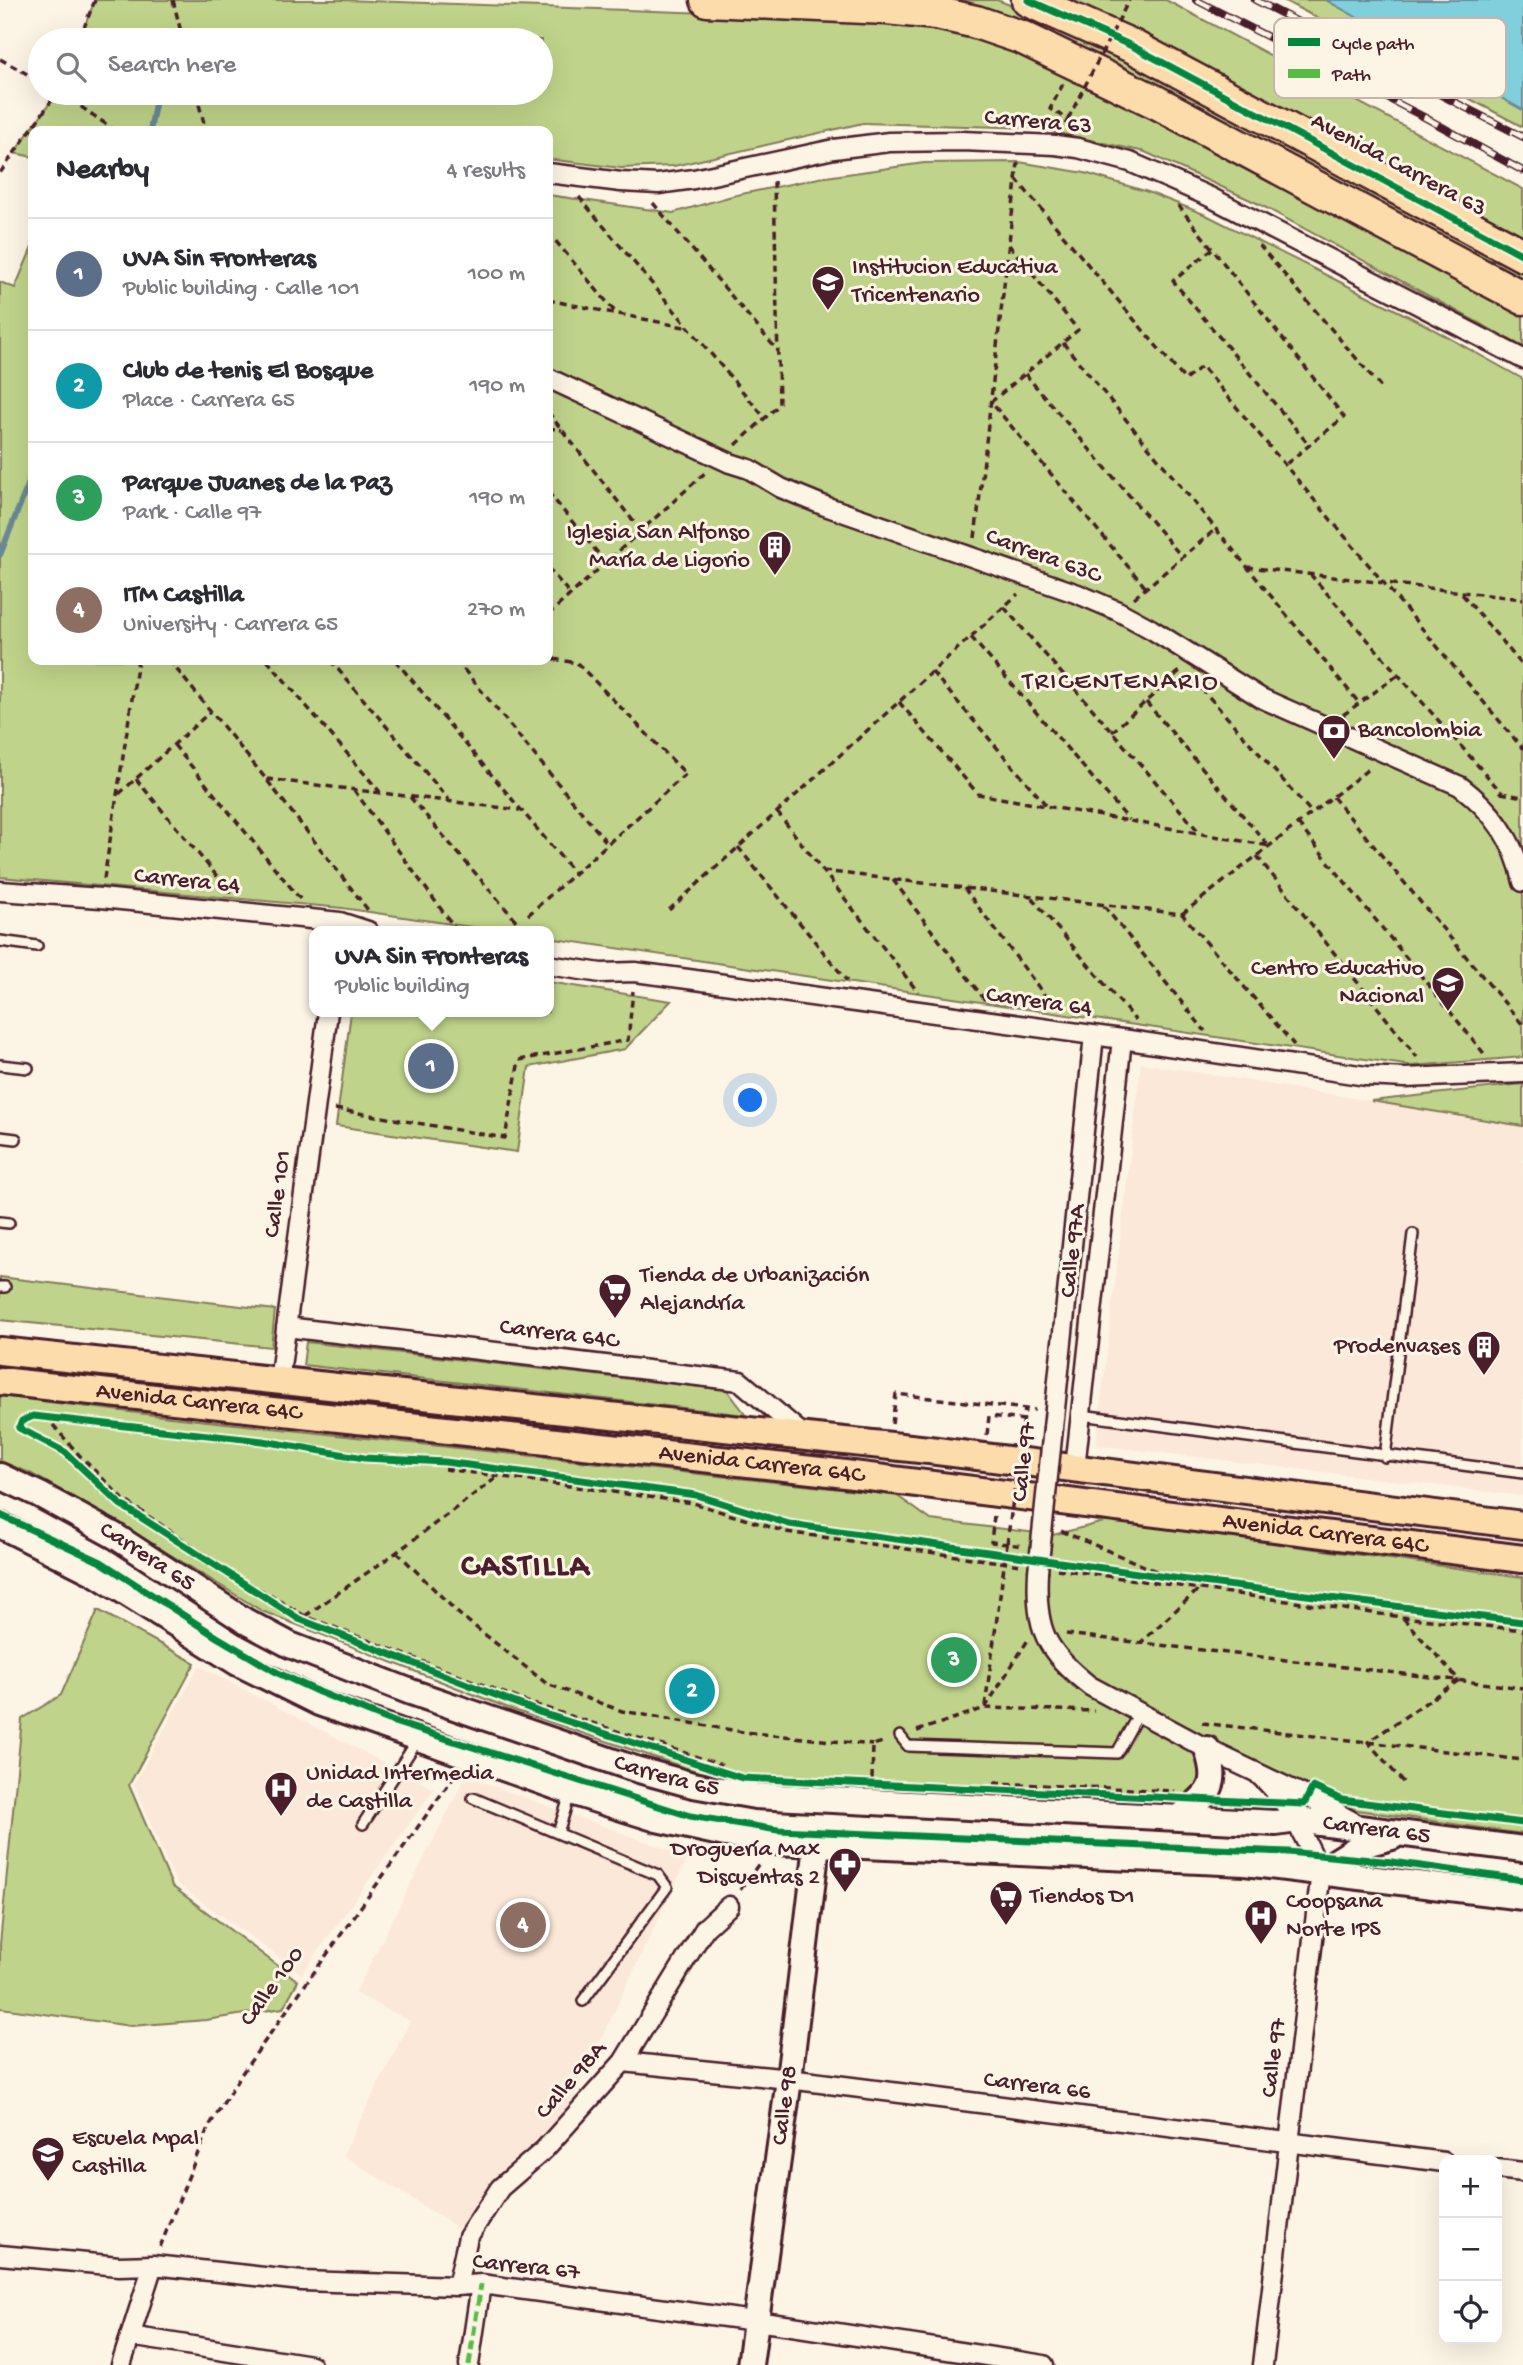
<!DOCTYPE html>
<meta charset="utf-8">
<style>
:root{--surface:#fff;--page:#f7f7f7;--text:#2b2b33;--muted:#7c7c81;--line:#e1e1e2;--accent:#0f766e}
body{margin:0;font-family:"Gochi Hand",sans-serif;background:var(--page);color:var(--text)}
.controls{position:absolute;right:21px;bottom:21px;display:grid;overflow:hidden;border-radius:14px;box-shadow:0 7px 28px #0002}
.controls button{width:63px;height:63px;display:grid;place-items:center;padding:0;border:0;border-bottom:2px solid var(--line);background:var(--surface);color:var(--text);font:35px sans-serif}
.you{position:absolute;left:751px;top:1101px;width:24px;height:24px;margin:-18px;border:5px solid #fff;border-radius:50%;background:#1a73e8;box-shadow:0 0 0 10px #1a73e833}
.badge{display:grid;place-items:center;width:46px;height:46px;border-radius:50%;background:var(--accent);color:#fff;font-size:23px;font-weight:700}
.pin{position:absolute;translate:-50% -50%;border:4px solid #fff;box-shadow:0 2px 7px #0006}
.popup{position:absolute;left:309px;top:926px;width:245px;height:91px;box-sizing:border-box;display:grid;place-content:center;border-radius:14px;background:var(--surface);filter:drop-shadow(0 2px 5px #0005);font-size:23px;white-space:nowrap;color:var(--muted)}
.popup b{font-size:26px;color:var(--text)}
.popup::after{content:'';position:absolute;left:50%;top:100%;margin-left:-14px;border:14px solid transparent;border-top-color:var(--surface)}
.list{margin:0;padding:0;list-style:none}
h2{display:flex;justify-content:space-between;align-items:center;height:91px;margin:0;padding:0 28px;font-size:30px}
h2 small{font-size:23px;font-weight:400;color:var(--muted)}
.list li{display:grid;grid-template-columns:46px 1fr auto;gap:21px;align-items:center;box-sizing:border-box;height:112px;padding:0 28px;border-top:2px solid var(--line)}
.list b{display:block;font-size:26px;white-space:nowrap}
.list p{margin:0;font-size:23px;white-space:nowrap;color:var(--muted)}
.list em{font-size:23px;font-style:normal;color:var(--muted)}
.icon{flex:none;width:38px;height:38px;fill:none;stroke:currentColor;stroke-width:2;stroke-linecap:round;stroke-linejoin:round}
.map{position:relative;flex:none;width:1523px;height:2365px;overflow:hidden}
.search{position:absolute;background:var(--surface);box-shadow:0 7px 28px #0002;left:28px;top:28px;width:525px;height:77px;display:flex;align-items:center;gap:18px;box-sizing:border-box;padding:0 24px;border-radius:38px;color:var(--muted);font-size:26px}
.panel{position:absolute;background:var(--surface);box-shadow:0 7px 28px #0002;left:28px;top:126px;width:525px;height:539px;border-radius:14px}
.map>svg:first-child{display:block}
</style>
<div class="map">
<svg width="1523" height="2365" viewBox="0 0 1523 2365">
<rect width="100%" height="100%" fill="#fcf5e5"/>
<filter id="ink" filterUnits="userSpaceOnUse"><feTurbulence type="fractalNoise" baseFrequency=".0143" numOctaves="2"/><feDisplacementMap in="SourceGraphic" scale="14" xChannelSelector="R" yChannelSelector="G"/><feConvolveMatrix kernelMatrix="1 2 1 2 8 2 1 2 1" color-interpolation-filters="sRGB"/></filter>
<g filter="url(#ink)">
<path fill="#fbe8d8" d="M1141,1063L1523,1126V1496L1096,1445Z
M199,1666L434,1789L302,1974L176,1883L134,1784Z
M466,1776L688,1857L571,2102L469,2235L343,2155L410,2021L355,1993Z"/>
<path fill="#bfd48a" stroke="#847a5a" stroke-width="2" d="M95,0H343L876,19L934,28L994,44L1066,71L1523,311V347L1259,204L1145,152L1035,128L863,123L674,166L621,168L548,159V131H33V157L14,153L57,93H541V40H79Z
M889,0H997L1073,29L1523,269V289L1139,83Z
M1057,0H1166L1523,189V240Z
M1283,0H1326L1523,110V127Z
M1019,162L1085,173L1148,192L1206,215L1420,322L1523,379V1057L1412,1066L548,938V931H499L342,908L0,877V282L15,288L33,245V660H548V195L673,213L732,196L819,178L924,163Z
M548,982L671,1001L625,1049L529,1067L517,1152L336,1126L351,1012H548Z
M1523,1084V1126L1371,1101Z
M0,1277L275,1310L271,1347L0,1320Z
M306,1342L727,1390L746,1415L303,1365Z
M0,1396L170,1417L896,1495L931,1520L1053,1535L1108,1521L1523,1577V1834L1356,1810L1218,1745L1191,1801L724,1781L508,1708L262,1611L119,1523L30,1473L0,1461Z
M98,1610L195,1663L129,1785L172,1886L298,1981L283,2008L206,2020L131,2026L0,2008V1944L22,1719L61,1695Z"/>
<path fill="#7fcfdc" stroke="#6a8995" stroke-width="2" d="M1326,0H1523V110Z"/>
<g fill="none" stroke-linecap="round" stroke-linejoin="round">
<path stroke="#6a8995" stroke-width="6" d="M150,131L157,93
M0,555L30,480L33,457"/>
<defs>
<path id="lane" d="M0,941L37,946
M0,1065L28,1068
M0,1137L16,1139
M0,1222L9,1223
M0,1287H5
M1081,1415L1523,1473
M1385,1457L1413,1234
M900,1736L908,1746L1117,1753L1139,1713
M473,1798L658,1875L667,1887L583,2001
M363,1824L417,1741
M558,1833L570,1794"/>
<path id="street" d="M548,173L621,182L658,184L694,179L834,149L889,142L962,141L1055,145L1078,148L1130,162L1210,197L1523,359
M548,378L730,463L749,469L781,488L825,506L1078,594L1118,611L1151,629L1261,698L1460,786C1493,811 1515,841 1523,882
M0,891L101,898L340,922L368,931
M548,965L601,973L635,972L688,979L1122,1039L1366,1076L1405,1078L1523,1073
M286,1327L740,1381L806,1437
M279,1382L328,1012
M1053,1428L1094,1035
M1075,1468L1122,1039
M1038,1572C1035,1629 1045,1651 1090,1686L1207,1749L1308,1797L1357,1824
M1259,1775C1291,1803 1302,1835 1321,1871L1263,2365
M623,2062L789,2079L1444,2162
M1497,2169L1523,2172
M0,2255L119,2266L153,2265L302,2281L457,2286L481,2284L792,2326L1044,2365
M457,2286L468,2237L500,2188L544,2150L623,2062L705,1928L729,1906
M130,2336L311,2365
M121,2365L153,2265
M469,2365L481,2284"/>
<g id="secondary">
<path id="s1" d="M0,1476L40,1495L115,1536L245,1621L290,1645L411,1692L635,1769L693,1785L755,1796L1276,1823L1297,1820L1523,1849"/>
<path d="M0,1525L95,1573L238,1663L319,1703L571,1792L657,1819L725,1834L774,1842L1245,1863L1523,1897"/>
<path d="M1180,1817C1209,1793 1220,1788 1207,1749"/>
<path d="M1321,1871L1362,1845L1392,1837"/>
<path id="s2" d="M750,2365L789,2079L817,1845"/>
</g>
<g id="primary">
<path d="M0,1351L929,1450L1523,1525"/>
<path id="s3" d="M0,1381L821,1471L1523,1559"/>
</g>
<path id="highway" d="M707,0L887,8L936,13L976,22L1023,38L1156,102L1523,298
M1028,0L1132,46L1523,255"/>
</defs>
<use href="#lane" stroke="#4a1f2b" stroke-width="14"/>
<use href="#street" stroke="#4a1f2b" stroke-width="23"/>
<use href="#secondary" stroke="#4a1f2b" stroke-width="30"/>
<use href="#primary" stroke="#4a1f2b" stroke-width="32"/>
<use href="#highway" stroke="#4a1f2b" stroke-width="37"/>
<path stroke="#4a1f2b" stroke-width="3.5" stroke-dasharray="7 5" stroke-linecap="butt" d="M173,0L183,40
M79,40L95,0
M0,59L40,81
M1063,84L1050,109L1068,119L1064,127
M61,93L116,131
M196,93L206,131
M0,173L57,93
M1016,179L1185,380L1202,366L1523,749
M579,197L765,418
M653,203L777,350
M1178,205L1344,417L1286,464
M548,232L616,313
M1009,245L1078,330L991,402L1146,588
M1259,245L1381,387
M1212,249L1173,281L1309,445
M548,300L689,328
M1063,343L1359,703
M1025,374L1182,557
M548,412L641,531
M548,428L562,430
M736,445L779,405L774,181
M548,492L606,563
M975,538L1018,163
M1247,567L1523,599
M548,568L571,595
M1310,574L1502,793
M1462,594L1523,666
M1134,598L1216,529
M1004,607L1200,833
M548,615L707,471
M971,637L1129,820
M169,660L266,779L368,910
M267,660L380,792
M330,660L449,800
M395,660L575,874
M456,660L608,844
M932,672L1047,806
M1193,679L1312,813
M899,702L978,794L1270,846
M1146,702L1268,845
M1343,715L1398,675
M1112,732L1181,670
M174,745L301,900
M136,779L231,893
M267,779L520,810
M354,790L457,931
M1501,793L1523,797
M119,794L211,711
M410,797L518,923
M1333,797L1523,1025
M777,812L918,992
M1298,824L1486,1056
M738,847L847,981
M1257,856L1417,1057
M823,871L1182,914L1294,1045
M104,879L138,660
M893,880L985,1000
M964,888L1055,1009
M1032,898L1135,1020
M1104,906L1205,1031
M669,910L1018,594
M1182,914L1371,767
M528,915L686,774L577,663L548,658
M335,1109L505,1138L519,1060L628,1040L633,991
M892,1424L896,1394L1035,1410
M53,1425L81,1457L123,1499L231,1572L305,1616L530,1703L722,1765
M987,1435L989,1416L1024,1420
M445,1469L693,1503L786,1532L1021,1565
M994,1516L991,1542L1024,1546
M1061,1531L1194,1587
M397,1552L459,1614L547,1684L622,1711L743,1732L873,1745
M1057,1569L1402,1617L1523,1630
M305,1616L397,1552L496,1478
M1403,1618L1459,1680L1368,1742L1403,1782
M1066,1634L1523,1688
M1139,1644L1199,1589
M985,1706L1007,1544
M985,1708L1028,1640
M1202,1723L1523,1760
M917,1731L985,1708L1094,1711
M872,1779L873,1745L886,1741
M994,1783L1175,1791
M740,1890L760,1862
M160,2247L208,2128L240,2076L455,1775"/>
<use href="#lane" stroke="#fcf5e5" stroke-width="9"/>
<use href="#street" stroke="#fcf5e5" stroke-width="18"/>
<use href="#secondary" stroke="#fcf5e5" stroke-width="24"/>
<use href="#primary" stroke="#fddcac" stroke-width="26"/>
<use href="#highway" stroke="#fddcac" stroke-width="32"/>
<defs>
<path id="rail" d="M1196,0L1424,117L1523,171
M1255,0L1523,137"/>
</defs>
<use href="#rail" stroke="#4a1f2b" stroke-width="8"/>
<use href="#rail" stroke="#fcf5e5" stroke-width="5" stroke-dasharray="16" stroke-linecap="butt"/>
<defs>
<path id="street-bridge" d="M1038,1572L1053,1428"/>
</defs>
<use href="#street-bridge" stroke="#4a1f2b" stroke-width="23" stroke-linecap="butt"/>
<path stroke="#4a1f2b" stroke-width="3.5" stroke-dasharray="7 5" stroke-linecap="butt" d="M1068,119L1129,0
M1007,1544L1025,1409"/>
<use href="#street-bridge" stroke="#fcf5e5" stroke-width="18"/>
<path stroke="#58b947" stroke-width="5" stroke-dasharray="10 5" stroke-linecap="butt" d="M469,2365L481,2284"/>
<defs>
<path id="cycleway" d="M1028,0L1132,46L1523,255
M0,1515L101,1562L217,1637L278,1673L319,1692L394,1722L690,1816L778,1830L1288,1852L1392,1862L1523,1880
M1523,1622L1202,1582L789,1524L696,1495L445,1462L364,1458L263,1441L33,1416L22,1421L19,1428L65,1452L120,1504L299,1619L539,1712L742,1778L1304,1804L1313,1787L1342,1800L1523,1823"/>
</defs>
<use href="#cycleway" stroke="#fcf5e5" stroke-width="11"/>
<use href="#cycleway" stroke="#00873e" stroke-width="7"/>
</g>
</g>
<defs>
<symbol id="school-pin" viewBox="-11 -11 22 30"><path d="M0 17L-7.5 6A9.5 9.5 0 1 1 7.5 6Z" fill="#4a1f2b" stroke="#fcf5e5"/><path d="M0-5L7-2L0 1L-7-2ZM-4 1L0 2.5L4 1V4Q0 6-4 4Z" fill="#fff"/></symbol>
<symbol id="building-pin" viewBox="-11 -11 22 30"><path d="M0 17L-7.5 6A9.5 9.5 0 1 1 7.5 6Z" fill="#4a1f2b" stroke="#fcf5e5"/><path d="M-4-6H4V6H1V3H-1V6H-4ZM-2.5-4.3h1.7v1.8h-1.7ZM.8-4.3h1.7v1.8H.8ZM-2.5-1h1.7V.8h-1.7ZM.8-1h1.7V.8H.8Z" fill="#fff"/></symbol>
<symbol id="bank-pin" viewBox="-11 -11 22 30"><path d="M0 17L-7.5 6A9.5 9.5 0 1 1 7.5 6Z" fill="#4a1f2b" stroke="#fcf5e5"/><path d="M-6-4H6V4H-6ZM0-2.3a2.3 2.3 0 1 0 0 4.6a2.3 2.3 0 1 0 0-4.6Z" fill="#fff"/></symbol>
<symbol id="supermarket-pin" viewBox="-11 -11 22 30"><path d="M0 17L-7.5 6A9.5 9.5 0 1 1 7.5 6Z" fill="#4a1f2b" stroke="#fcf5e5"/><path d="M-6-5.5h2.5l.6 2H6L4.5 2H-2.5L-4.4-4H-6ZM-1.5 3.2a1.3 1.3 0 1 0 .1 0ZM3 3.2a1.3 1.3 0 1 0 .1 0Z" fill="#fff"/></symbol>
<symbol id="hospital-pin" viewBox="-11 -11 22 30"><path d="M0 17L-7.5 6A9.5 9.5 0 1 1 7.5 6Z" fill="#4a1f2b" stroke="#fcf5e5"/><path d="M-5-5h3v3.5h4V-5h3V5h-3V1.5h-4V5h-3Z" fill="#fff"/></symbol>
<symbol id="pharmacy-pin" viewBox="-11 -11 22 30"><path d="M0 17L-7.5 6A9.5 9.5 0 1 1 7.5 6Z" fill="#4a1f2b" stroke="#fcf5e5"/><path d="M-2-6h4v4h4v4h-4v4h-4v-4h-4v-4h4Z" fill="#fff"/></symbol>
</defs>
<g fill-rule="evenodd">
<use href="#school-pin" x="809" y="263" width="38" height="52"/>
<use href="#building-pin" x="756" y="528" width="38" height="52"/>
<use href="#bank-pin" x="1315" y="712" width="38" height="52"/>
<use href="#school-pin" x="1429" y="964" width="38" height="52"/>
<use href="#supermarket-pin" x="596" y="1271" width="38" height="52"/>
<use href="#building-pin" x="1465" y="1328" width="38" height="52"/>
<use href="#hospital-pin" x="262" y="1769" width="38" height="52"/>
<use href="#pharmacy-pin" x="826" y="1845" width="38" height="52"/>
<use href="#supermarket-pin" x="987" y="1878" width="38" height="52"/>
<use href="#hospital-pin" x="1242" y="1897" width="38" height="52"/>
<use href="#school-pin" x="29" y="2134" width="38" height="52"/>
</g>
<g text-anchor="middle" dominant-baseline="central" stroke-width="6" stroke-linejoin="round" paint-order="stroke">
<g font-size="24" fill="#4a1f2b" stroke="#fcf5e5">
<text transform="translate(1038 123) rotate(5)">Carrera 63</text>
<text transform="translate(1398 166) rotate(28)">Avenida Carrera 63</text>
<text transform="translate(1043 557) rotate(20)">Carrera 63C</text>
<text transform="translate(187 882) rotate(6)">Carrera 64</text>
<text transform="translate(1039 1003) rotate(8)">Carrera 64</text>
<text transform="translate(279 1194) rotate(-82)">Calle 101</text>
<text transform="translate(1074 1251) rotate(-84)">Calle 97A</text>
<text transform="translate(559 1335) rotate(7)">Carrera 64C</text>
<text stroke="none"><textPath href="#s3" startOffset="200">Avenida Carrera 64C</textPath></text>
<text transform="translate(1025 1462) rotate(-84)">Calle 97</text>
<text stroke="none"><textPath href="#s3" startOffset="766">Avenida Carrera 64C</textPath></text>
<text stroke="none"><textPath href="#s3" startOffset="1334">Avenida Carrera 64C</textPath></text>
<text stroke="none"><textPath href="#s1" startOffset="168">Carrera 65</textPath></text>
<text stroke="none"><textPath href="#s1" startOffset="735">Carrera 65</textPath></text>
<text stroke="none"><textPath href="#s1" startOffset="1449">Carrera 65</textPath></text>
<text transform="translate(273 1987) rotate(-54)">Calle 100</text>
<text transform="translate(1275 2058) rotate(-83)">Calle 97</text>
<text transform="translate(572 2081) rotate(-49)">Calle 98A</text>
<text transform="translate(1037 2087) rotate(7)">Carrera 66</text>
<text stroke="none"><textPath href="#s2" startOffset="262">Calle 98</textPath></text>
<text transform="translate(526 2268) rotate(6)">Carrera 67</text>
</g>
<g font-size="24" fill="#4a1f2b" stroke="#fcf5e5" text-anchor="start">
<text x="852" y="268">Institucion Educativa<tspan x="852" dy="28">Tricentenario</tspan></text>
<text x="750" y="533" text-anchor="end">Iglesia San Alfonso<tspan x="750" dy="28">María de Ligorio</tspan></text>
<text x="1358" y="731">Bancolombia</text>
<text x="1424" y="969" text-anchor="end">Centro Educativo<tspan x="1424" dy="28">Nacional</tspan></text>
<text x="640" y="1276">Tienda de Urbanización<tspan x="640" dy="28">Alejandría</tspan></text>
<text x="1460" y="1347" text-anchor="end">Prodenvases</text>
<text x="306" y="1774">Unidad Intermedia<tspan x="306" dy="28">de Castilla</tspan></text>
<text x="820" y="1850" text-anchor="end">Droguería Max<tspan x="820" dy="28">Discuentas 2</tspan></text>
<text x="1030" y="1897">Tiendos D1</text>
<text x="1286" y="1902">Coopsana<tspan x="1286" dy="28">Norte IPS</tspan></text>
<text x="72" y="2139">Escuela Mpal<tspan x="72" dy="28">Castilla</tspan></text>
</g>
<g font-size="26" letter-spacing="2" fill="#4a1f2b" stroke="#fcf5e5">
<text x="1121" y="683">TRICENTENARIO</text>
</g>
<g font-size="32" font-weight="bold" letter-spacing="2" fill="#4a1f2b" stroke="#fcf5e5">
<text x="526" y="1568">CASTILLA</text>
</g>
</g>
<rect x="1274" y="18" width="232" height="80" rx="10" fill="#fcf5e5" stroke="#c7b5ad" stroke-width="2"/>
<rect x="1288" y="38" width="32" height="8" fill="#00873e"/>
<rect x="1288" y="69" width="32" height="9" fill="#58b947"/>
<g font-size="19" fill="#4a1f2b">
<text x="1332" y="49">Cycle path</text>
<text x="1332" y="80">Path</text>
</g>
</svg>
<div class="controls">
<button>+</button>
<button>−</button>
<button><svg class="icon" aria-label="locate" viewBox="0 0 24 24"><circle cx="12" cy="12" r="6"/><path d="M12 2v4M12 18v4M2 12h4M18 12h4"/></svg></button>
</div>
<div class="you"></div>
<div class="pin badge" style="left:431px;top:1066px;background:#5c6f8a">1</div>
<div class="popup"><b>UVA Sin Fronteras</b>Public building</div>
<div class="pin badge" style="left:692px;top:1691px;background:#0f9aa8">2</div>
<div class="pin badge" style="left:954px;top:1660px;background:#2e9e5b">3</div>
<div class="pin badge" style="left:523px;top:1925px;background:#8d6e63">4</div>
<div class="search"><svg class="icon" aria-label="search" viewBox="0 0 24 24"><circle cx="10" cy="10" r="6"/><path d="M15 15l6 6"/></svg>Search here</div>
<section class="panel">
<h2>Nearby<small>4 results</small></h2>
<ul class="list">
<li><span class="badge" style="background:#5c6f8a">1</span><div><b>UVA Sin Fronteras</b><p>Public building · Calle 101</p></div><em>100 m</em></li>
<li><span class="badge" style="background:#0f9aa8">2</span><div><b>Club de tenis El Bosque</b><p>Place · Carrera 65</p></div><em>190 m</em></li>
<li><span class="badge" style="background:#2e9e5b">3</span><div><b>Parque Juanes de la Paz</b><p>Park · Calle 97</p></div><em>190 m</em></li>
<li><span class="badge" style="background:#8d6e63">4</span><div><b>ITM Castilla</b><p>University · Carrera 65</p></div><em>270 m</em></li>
</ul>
</section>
</div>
